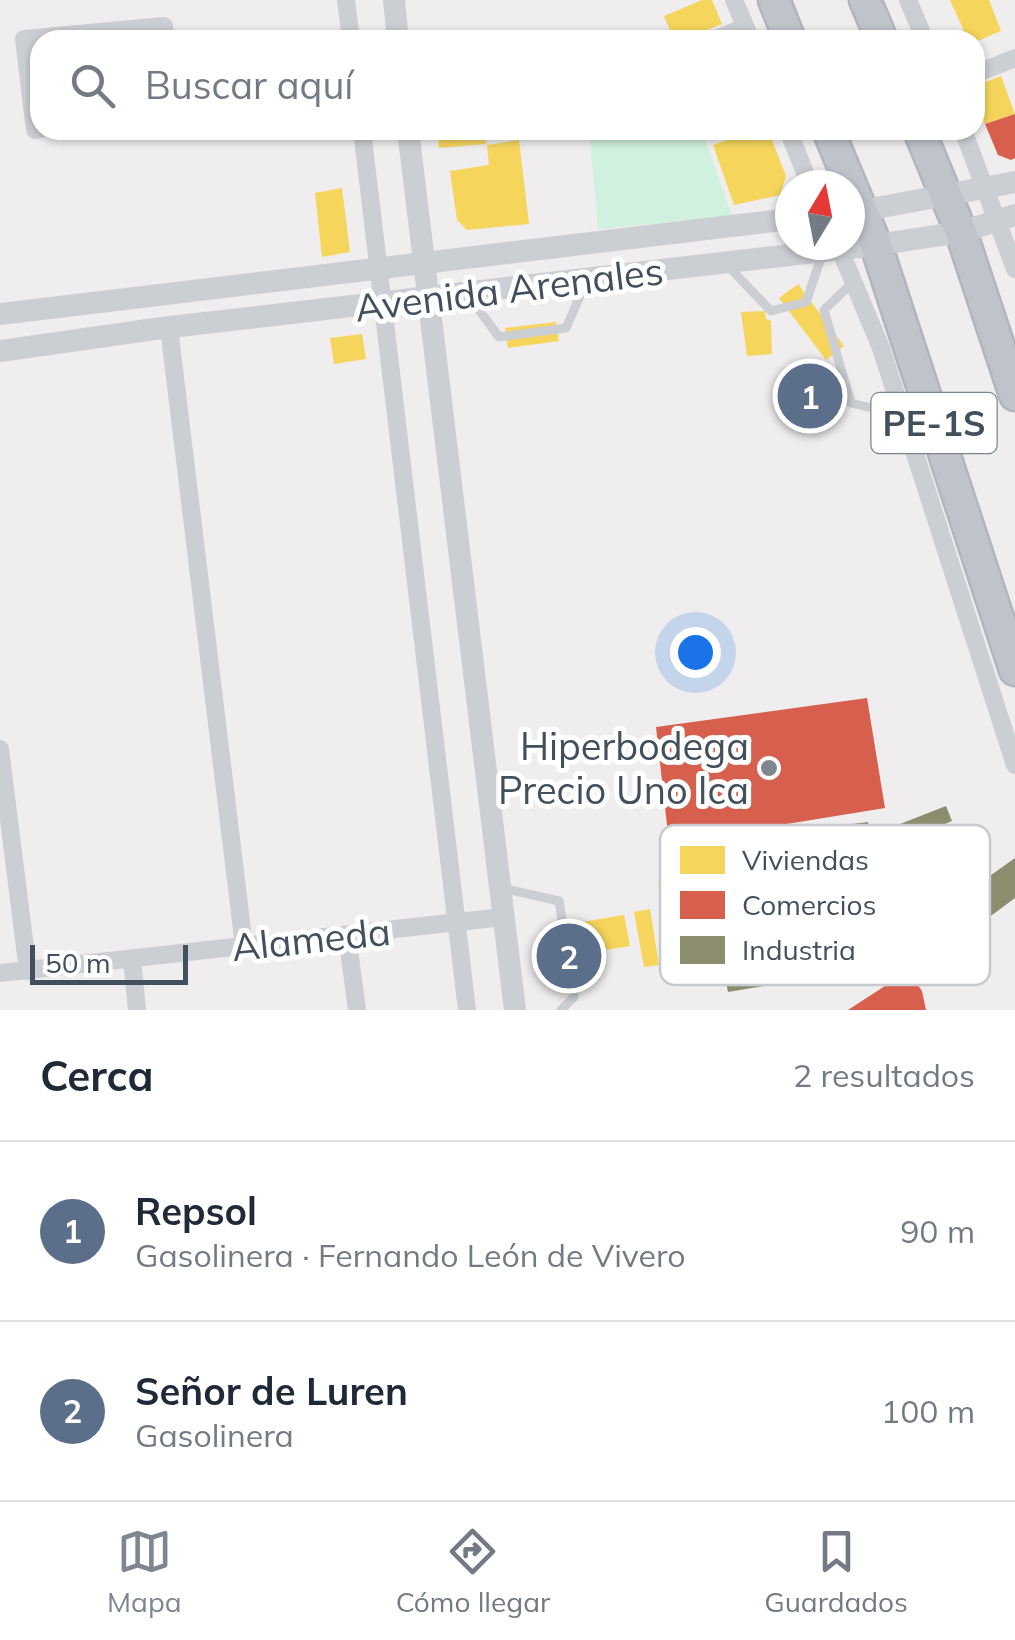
<!DOCTYPE html>
<html lang="es">
<meta charset="utf-8">
<style>
:root{--surface:#fff;--page:#f2f2f3;--text:#1f2937;--muted:#747a83;--line:#e0e1e3;--accent:#7f868f}
body{margin:0;font-family:Mulish,sans-serif;background:var(--page);color:var(--text)}
.compass{position:absolute;left:775px;top:170px;width:90px;height:90px;border-radius:50%;background:var(--surface);box-shadow:0 2px 8px #0004;rotate:10deg}
.scale{position:absolute;left:30px;bottom:25px;width:158px;box-sizing:border-box;padding-left:10px;border:5px solid #424f5c;border-top:0;font-size:28px;line-height:35px;white-space:nowrap;color:#424f5c;-webkit-text-stroke:8px #fff;paint-order:stroke}
.you{position:absolute;left:695px;top:652px;width:35px;height:35px;margin:-25px;border:8px solid #fff;border-radius:50%;background:#1a73e8;box-shadow:0 0 0 15px #1a73e833}
.badge{display:grid;place-items:center;width:65px;height:65px;border-radius:50%;background:var(--accent);color:#fff;font-size:32px;font-weight:700}
.pin{position:absolute;translate:-50% -50%;border:5px solid #fff;box-shadow:0 2px 10px #0006}
.list{margin:0;padding:0;list-style:none}
h2{display:flex;justify-content:space-between;align-items:center;height:130px;margin:0;padding:0 40px;font-size:42px}
h2 small{font-size:32px;font-weight:400;color:var(--muted)}
.list li{display:grid;grid-template-columns:65px 1fr auto;gap:30px;align-items:center;box-sizing:border-box;height:180px;padding:0 40px;border-top:2px solid var(--line)}
.list b{display:block;font-size:38px;white-space:nowrap}
.list p{margin:0;font-size:32px;white-space:nowrap;color:var(--muted)}
.list em{font-size:32px;font-style:normal;color:var(--muted)}
.icon{flex:none;width:55px;height:55px;fill:none;stroke:currentColor;stroke-width:2;stroke-linecap:round;stroke-linejoin:round}
.map{position:relative;flex:none;width:1015px;height:1010px;overflow:hidden}
.search{position:absolute;background:var(--surface);box-shadow:0 2px 8px #0004;left:30px;right:30px;top:30px;height:110px;display:flex;align-items:center;gap:25px;box-sizing:border-box;padding:0 35px;border-radius:30px;color:var(--muted);font-size:38px}
.sheet{height:490px;background:var(--surface)}
nav{display:flex;justify-content:space-around;align-items:center;box-sizing:border-box;height:140px;border-top:2px solid var(--line);background:var(--surface);font-size:28px;color:var(--muted)}
nav a{display:grid;justify-items:center;gap:5px}
nav .on{color:var(--accent)}
.map>svg:first-child{display:block}
</style>
<div class="map">
<svg width="1015" height="1010" viewBox="0 0 1015 1010">
<rect width="100%" height="100%" fill="#efeded"/>
<path fill="#cff1dd" d="M589,130H702L732,216L598,229Z"/>
<path fill="#f6d55c" d="M702,0H712L722,24L683,40H674L664,16Z
M950,0H989L1001,31L975,42L968,40Z
M1001,76L1015,114L985,124L975,105V86Z
M485,130L486,144L439,148L438,131Z
M755,130H768L786,176L780,195L734,205L713,145Z
M519,140L529,224L467,230L457,220L450,171L489,165L487,145Z
M342,188L350,252L322,257L315,193Z
M798,284L844,346L826,360L779,298Z
M765,311L766,319L771,321L772,354L747,356L741,312Z
M556,322L559,341L508,348L505,328Z
M362,334L366,359L334,364L330,338Z
M671,881L674,903L662,906L658,883Z
M650,909L659,965L644,967L634,912Z
M624,915L630,946L569,956L564,925Z"/>
<path fill="#d6604d" d="M1015,114V158L1011,160L998,155L985,124Z
M867,698L885,808L669,843L656,727Z
M908,971L922,991L926,1010H848Z"/>
<path fill="#8c8c6e" d="M946,806L952,821L924,833L931,855L916,861L921,874L758,891L755,872L744,873L750,909L761,906L777,984L728,992L698,843L868,822L870,830L900,824Z
M1015,858V898L949,947L935,915Z"/>
<g fill="none" stroke-linecap="round" stroke-linejoin="round">
<defs>
<path id="trunk" d="M774,0L790,40
M865,0L882,40
M828,130L876,245L1015,670
M919,130L961,232L1015,395"/>
</defs>
<use href="#trunk" stroke="#b1b6be" stroke-width="35"/>
<path stroke="#cbced2" stroke-width="9" d="M727,265L771,311L806,302L822,255
M852,283L824,310L851,403L904,416
M468,295L499,337L566,328L586,282
M502,888L559,901L574,997L561,1010"/>
<path stroke="#cbced2" stroke-width="18" d="M346,0L351,40
M734,0L751,40
M908,0L925,40
M714,40L745,27
M975,74L1015,58
M40,129L35,130L24,39L164,26L166,40
M362,130L467,1010
M788,130L810,185
M963,130L1015,269
M838,245L881,348L1015,765
M169,328L244,946
M0,749L28,971
M347,935L357,1010
M132,959L137,1010
M0,973L503,917"/>
<path stroke="#cbced2" stroke-width="22" d="M394,0L398,40
M408,130L515,1010
M850,213L1015,182
M0,314L790,219
M0,351L162,328L876,245L961,232L1015,215"/>
<use href="#trunk" stroke="#c0c4ca" stroke-width="30"/>
</g>
<circle fill="#7f868f" stroke="#fff" stroke-width="4" cx="769" cy="768" r="10"/>
<g text-anchor="middle" dominant-baseline="central" stroke-width="10" stroke-linejoin="round" paint-order="stroke">
<rect fill="#fff" stroke="#7b848d" stroke-width="2.5" x="871.5" y="393" width="125" height="60" rx="8"/>
<g font-size="35" font-weight="bold" fill="#424f5c">
<text x="934" y="423">PE-1S</text>
</g>
<g font-size="38" fill="#424f5c" stroke="#fff">
<text transform="translate(509 289) rotate(-7)">Avenida Arenales</text>
<text transform="translate(311 939) rotate(-6)">Alameda</text>
</g>
<g font-size="38" fill="#424f5c" stroke="#fff" text-anchor="end">
<text x="749" y="746">Hiperbodega<tspan x="749" dy="44">Precio Uno Ica</tspan></text>
</g>
</g>
<rect x="660" y="825" width="330" height="160" rx="15" fill="#fff" stroke="#c6cace" stroke-width="2.5"/>
<rect x="680" y="846" width="45" height="28" fill="#f6d55c"/>
<rect x="680" y="891" width="45" height="28" fill="#d6604d"/>
<rect x="680" y="936" width="45" height="28" fill="#8c8c6e"/>
<g font-size="28" fill="#424f5c">
<text x="742" y="870">Viviendas</text>
<text x="742" y="915">Comercios</text>
<text x="742" y="960">Industria</text>
</g>
</svg>
<svg class="compass" viewBox="-18 -18 36 36"><path d="M0-13l5 13h-10z" fill="#e53935"/><path d="M0 13l5-13h-10z" fill="#747a83"/></svg>
<div class="scale">50 m</div>
<div class="you"></div>
<div class="pin badge" style="left:810px;top:396px;background:#5c6f8a">1</div>
<div class="pin badge" style="left:569px;top:956px;background:#5c6f8a">2</div>
<div class="search"><svg class="icon" aria-label="search" viewBox="0 0 24 24"><circle cx="10" cy="10" r="6"/><path d="M15 15l6 6"/></svg>Buscar aquí</div>
</div>
<section class="sheet">
<h2>Cerca<small>2 resultados</small></h2>
<ul class="list">
<li><span class="badge" style="background:#5c6f8a">1</span><div><b>Repsol</b><p>Gasolinera · Fernando León de Vivero</p></div><em>90 m</em></li>
<li><span class="badge" style="background:#5c6f8a">2</span><div><b>Señor de Luren</b><p>Gasolinera</p></div><em>100 m</em></li>
</ul>
</section>
<nav>
<a class="on"><svg class="icon" aria-label="map" viewBox="0 0 24 24"><path d="M3 6l6-2 6 2 6-2v14l-6 2-6-2-6 2zM9 4v14M15 6v14"/></svg>Mapa</a>
<a><svg class="icon" aria-label="directions" viewBox="0 0 24 24"><path d="M12 3l9 9-9 9-9-9zM9 14v-3h6M13 9l2 2-2 2"/></svg>Cómo llegar</a>
<a><svg class="icon" aria-label="saved" viewBox="0 0 24 24"><path d="M7 4h10v16l-5-4-5 4z"/></svg>Guardados</a>
</nav>
